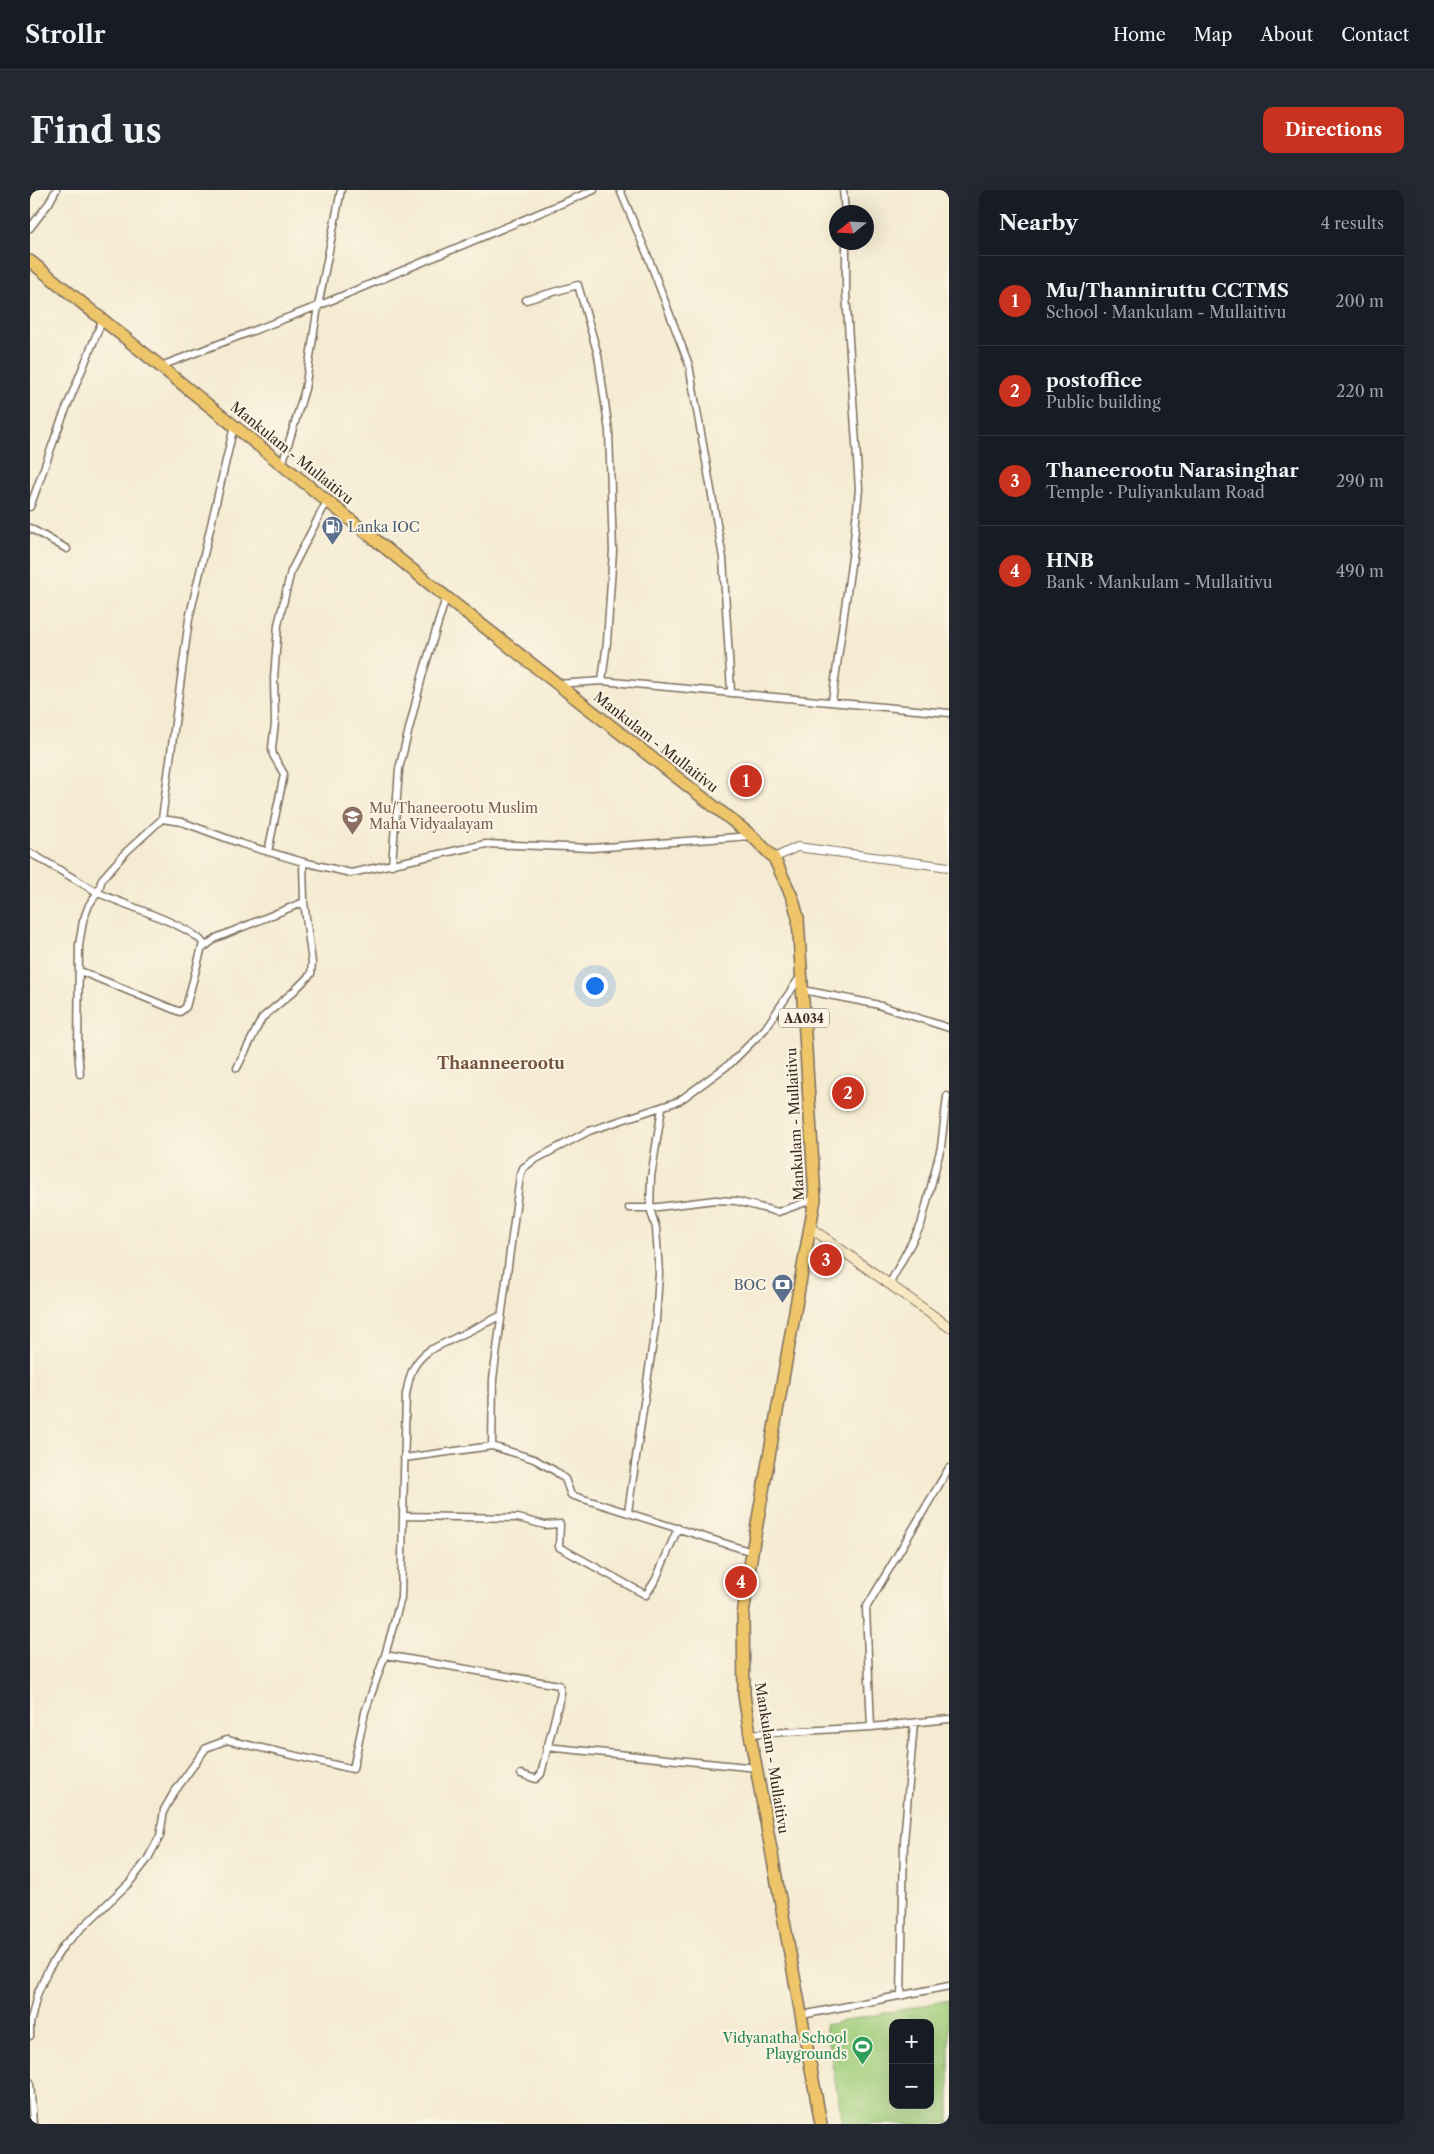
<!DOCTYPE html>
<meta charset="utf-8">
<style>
:root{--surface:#171b24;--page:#242831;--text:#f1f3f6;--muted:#9ea1a6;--line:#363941;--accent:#c8321e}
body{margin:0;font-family:"Libre Caslon Text",serif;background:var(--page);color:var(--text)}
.controls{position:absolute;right:15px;bottom:15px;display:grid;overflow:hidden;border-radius:10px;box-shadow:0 5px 20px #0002}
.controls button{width:45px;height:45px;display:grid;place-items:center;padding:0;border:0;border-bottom:1px solid var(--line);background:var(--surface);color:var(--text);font:25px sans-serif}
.compass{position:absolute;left:799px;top:15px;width:45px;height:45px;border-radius:50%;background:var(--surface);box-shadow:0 5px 20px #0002;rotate:252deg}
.you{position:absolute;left:564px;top:795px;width:18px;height:18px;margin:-12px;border:4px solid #fff;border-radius:50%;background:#1a73e8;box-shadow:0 0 0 8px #1a73e833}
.badge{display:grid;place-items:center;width:32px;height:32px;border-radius:50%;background:var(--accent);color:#fff;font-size:16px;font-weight:700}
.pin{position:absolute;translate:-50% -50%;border:2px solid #fff;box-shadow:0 1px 5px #0006}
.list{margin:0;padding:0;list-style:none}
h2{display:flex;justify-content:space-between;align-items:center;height:65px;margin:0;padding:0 20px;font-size:21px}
h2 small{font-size:16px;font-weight:400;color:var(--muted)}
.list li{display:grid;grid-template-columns:32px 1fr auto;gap:15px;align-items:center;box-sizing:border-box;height:90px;padding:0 20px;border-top:1px solid var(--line)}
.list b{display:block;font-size:19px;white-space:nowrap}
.list p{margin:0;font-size:16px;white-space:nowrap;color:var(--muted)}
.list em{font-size:16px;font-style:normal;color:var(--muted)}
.map{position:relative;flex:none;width:919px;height:1934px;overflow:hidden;border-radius:10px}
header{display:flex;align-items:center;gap:30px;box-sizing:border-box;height:70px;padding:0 25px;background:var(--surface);border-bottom:1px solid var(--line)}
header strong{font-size:24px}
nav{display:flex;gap:28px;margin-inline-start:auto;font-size:18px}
.intro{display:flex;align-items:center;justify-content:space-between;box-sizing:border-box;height:120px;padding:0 30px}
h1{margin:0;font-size:35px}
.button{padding:12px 22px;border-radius:10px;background:var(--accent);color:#fff;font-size:18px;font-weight:700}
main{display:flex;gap:30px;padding:0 30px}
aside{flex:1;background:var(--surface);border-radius:10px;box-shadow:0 5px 20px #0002}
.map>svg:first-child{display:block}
</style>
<header>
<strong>Strollr</strong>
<nav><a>Home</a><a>Map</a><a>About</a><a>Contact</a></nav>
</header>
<div class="intro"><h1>Find us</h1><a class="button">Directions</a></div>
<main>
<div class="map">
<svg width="919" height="1934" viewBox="0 0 919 1934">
<rect width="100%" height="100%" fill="#fcf5e5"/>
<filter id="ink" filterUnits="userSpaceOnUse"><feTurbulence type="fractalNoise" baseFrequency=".02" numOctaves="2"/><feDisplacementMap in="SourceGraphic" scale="10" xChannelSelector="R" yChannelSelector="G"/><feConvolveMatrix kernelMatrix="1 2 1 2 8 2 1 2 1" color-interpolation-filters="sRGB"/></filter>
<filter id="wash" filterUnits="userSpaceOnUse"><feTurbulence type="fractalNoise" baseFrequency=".0096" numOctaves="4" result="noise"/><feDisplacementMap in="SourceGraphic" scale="20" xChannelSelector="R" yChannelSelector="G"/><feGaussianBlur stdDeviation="1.12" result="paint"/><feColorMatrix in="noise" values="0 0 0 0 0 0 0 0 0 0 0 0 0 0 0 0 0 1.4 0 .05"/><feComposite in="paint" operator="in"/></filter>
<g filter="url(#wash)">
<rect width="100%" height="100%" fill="#f5ebd2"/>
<path fill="#a0ce7c" stroke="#6e7c4d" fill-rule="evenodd" d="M919,1810V1934H813L795,1835ZM863,1833H900V1915H863Z"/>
</g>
<g filter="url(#ink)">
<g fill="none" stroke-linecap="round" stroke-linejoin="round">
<defs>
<path id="minor" d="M590,0L617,64L659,175L693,368L701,501
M813,0L815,22
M0,38L19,13L26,0
M496,110L548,95L568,165L579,241L583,361L577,452L572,491
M131,176L288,116L564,0
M252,275L275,199L288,116L311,0
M0,317L31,231L72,131
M0,338L37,359
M527,494L572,491L919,523
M802,511L823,360L829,299L816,104V52
M132,629L159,429L204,236
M238,662L254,584L243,565L242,558L245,533L244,488L248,435L261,381L297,311
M0,663C22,675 44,689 67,702C90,714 161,735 173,753L156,817L150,822L50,781
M362,675L369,579L393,483L416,407
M172,759L186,748L274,712
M773,800L845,814L919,838
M207,878L232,828L263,802L281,784L282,773L274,712L273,672
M50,884L48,861L49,755L53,731L59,715L68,702L72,689L96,662L132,629L152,632L212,654L273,672L321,683L456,654L562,658L721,646
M599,1018H620L685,1010L706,1011L748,1022L785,1009
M860,1093L891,1035L911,957L917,906
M462,1256L463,1189L490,986L493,978L504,970L559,941L649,911L701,873L735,839L770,787
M374,1268L462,1256L504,1269L525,1281L535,1289L541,1305L722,1362
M598,1322L626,1131L629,1083L626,1038L620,1018L621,987L632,918
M373,1326L488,1328L515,1335L530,1334L529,1357L616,1405L626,1389L648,1338
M355,1465L529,1495L531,1503L511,1584L506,1589L491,1584
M841,1537L836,1418L919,1278
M720,1544L841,1537L919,1529
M516,1557L727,1578
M871,1806L874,1652L884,1533
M772,1825L919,1796
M0,1846V1834L7,1805L18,1780L34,1755L100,1692L117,1670L130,1646L134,1620L143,1604L176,1558L197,1550L323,1579L335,1522L355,1465L371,1408L376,1204C380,1184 382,1173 400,1160L470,1126
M0,1892L3,1934"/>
<path id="tertiary" d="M744,668L767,657L919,677"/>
<path id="secondary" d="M781,1038L919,1137"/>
<path id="trunk" d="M0,71L416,407L722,646L744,668L763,709L768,728L785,1009L722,1362L713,1425L714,1505L720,1544L791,1934"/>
</defs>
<use href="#minor" stroke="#7c6e5d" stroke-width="9"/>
<use href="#tertiary" stroke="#7c6e5d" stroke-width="10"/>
<use href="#secondary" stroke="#7c6e5d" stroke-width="11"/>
<use href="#trunk" stroke="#7c6e5d" stroke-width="14"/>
<use href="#minor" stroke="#fff" stroke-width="6"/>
<use href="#tertiary" stroke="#fff" stroke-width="8"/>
<use href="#secondary" stroke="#f8e8c3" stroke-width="9"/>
<use href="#trunk" stroke="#eec569" stroke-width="11"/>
</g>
</g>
<defs>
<symbol id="fuel-pin" viewBox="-11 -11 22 30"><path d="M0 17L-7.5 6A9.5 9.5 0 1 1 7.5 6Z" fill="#5c6f8a" stroke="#fcf5e5"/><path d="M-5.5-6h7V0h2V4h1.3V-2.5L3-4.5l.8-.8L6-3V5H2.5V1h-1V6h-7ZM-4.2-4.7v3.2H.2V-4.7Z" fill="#fff"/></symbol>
<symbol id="school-pin" viewBox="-11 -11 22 30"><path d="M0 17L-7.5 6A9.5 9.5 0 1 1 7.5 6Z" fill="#8d6e63" stroke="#fcf5e5"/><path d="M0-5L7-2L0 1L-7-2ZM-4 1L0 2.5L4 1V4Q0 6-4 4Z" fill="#fff"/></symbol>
<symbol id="bank-pin" viewBox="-11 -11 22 30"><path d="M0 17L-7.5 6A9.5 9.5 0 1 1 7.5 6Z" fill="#5c6f8a" stroke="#fcf5e5"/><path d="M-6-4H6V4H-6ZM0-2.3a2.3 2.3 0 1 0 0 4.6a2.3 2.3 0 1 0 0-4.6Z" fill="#fff"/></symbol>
<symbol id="stadium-pin" viewBox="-11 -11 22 30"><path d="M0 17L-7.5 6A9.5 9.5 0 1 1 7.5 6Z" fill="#2e9e5b" stroke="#fcf5e5"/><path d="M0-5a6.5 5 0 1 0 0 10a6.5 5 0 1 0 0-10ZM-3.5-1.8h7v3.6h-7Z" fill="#fff"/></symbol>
</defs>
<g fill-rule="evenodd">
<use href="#fuel-pin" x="290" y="324" width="25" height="34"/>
<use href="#school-pin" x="310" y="614" width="25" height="34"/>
<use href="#bank-pin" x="740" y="1082" width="25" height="34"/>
<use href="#stadium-pin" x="820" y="1844" width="25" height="34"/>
</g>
<g text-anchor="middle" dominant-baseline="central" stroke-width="4" stroke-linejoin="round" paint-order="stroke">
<rect fill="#fcf5e5" stroke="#75675a" stroke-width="1" x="749" y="818.5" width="50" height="19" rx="4"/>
<g font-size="12" font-weight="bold" fill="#3b2a1e">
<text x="774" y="828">AA034</text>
</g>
<g font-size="14" fill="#3b2a1e" stroke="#fcf5e5">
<text transform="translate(262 263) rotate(39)">Mankulam - Mullaitivu</text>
<text transform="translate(626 552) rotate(38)">Mankulam - Mullaitivu</text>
<text transform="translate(765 934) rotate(-93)">Mankulam - Mullaitivu</text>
<text transform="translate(742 1568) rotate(81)">Mankulam - Mullaitivu</text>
</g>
<g font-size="14" fill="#4e5e75" stroke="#fcf5e5" text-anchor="start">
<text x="318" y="337">Lanka IOC</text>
<text x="736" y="1095" text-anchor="end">BOC</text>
</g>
<g font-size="14" fill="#785e54" stroke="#fcf5e5" text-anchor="start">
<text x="339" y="618">Mu/Thaneerootu Muslim<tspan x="339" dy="16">Maha Vidyaalayam</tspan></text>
</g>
<g font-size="14" fill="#27864d" stroke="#fcf5e5" text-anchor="end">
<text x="817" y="1848">Vidyanatha School<tspan x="817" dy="16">Playgrounds</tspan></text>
</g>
<g font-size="16" font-weight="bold" fill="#73543e" stroke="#fcf5e5">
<text x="471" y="873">Thaanneerootu</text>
</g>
</g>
</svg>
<div class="controls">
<button>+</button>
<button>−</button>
</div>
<svg class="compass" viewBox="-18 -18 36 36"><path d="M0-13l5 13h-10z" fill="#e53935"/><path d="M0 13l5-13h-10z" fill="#9ea1a6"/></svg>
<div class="you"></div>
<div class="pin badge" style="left:716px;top:591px">1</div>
<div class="pin badge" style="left:818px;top:903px">2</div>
<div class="pin badge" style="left:796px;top:1070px">3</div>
<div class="pin badge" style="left:711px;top:1392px">4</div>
</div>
<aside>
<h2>Nearby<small>4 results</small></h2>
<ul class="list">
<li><span class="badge">1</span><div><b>Mu/Thanniruttu CCTMS</b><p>School · Mankulam - Mullaitivu</p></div><em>200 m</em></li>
<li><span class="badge">2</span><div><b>postoffice</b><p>Public building</p></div><em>220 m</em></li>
<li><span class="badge">3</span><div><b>Thaneerootu Narasinghar</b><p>Temple · Puliyankulam Road</p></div><em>290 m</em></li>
<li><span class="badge">4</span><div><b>HNB</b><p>Bank · Mankulam - Mullaitivu</p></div><em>490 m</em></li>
</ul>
</aside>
</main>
